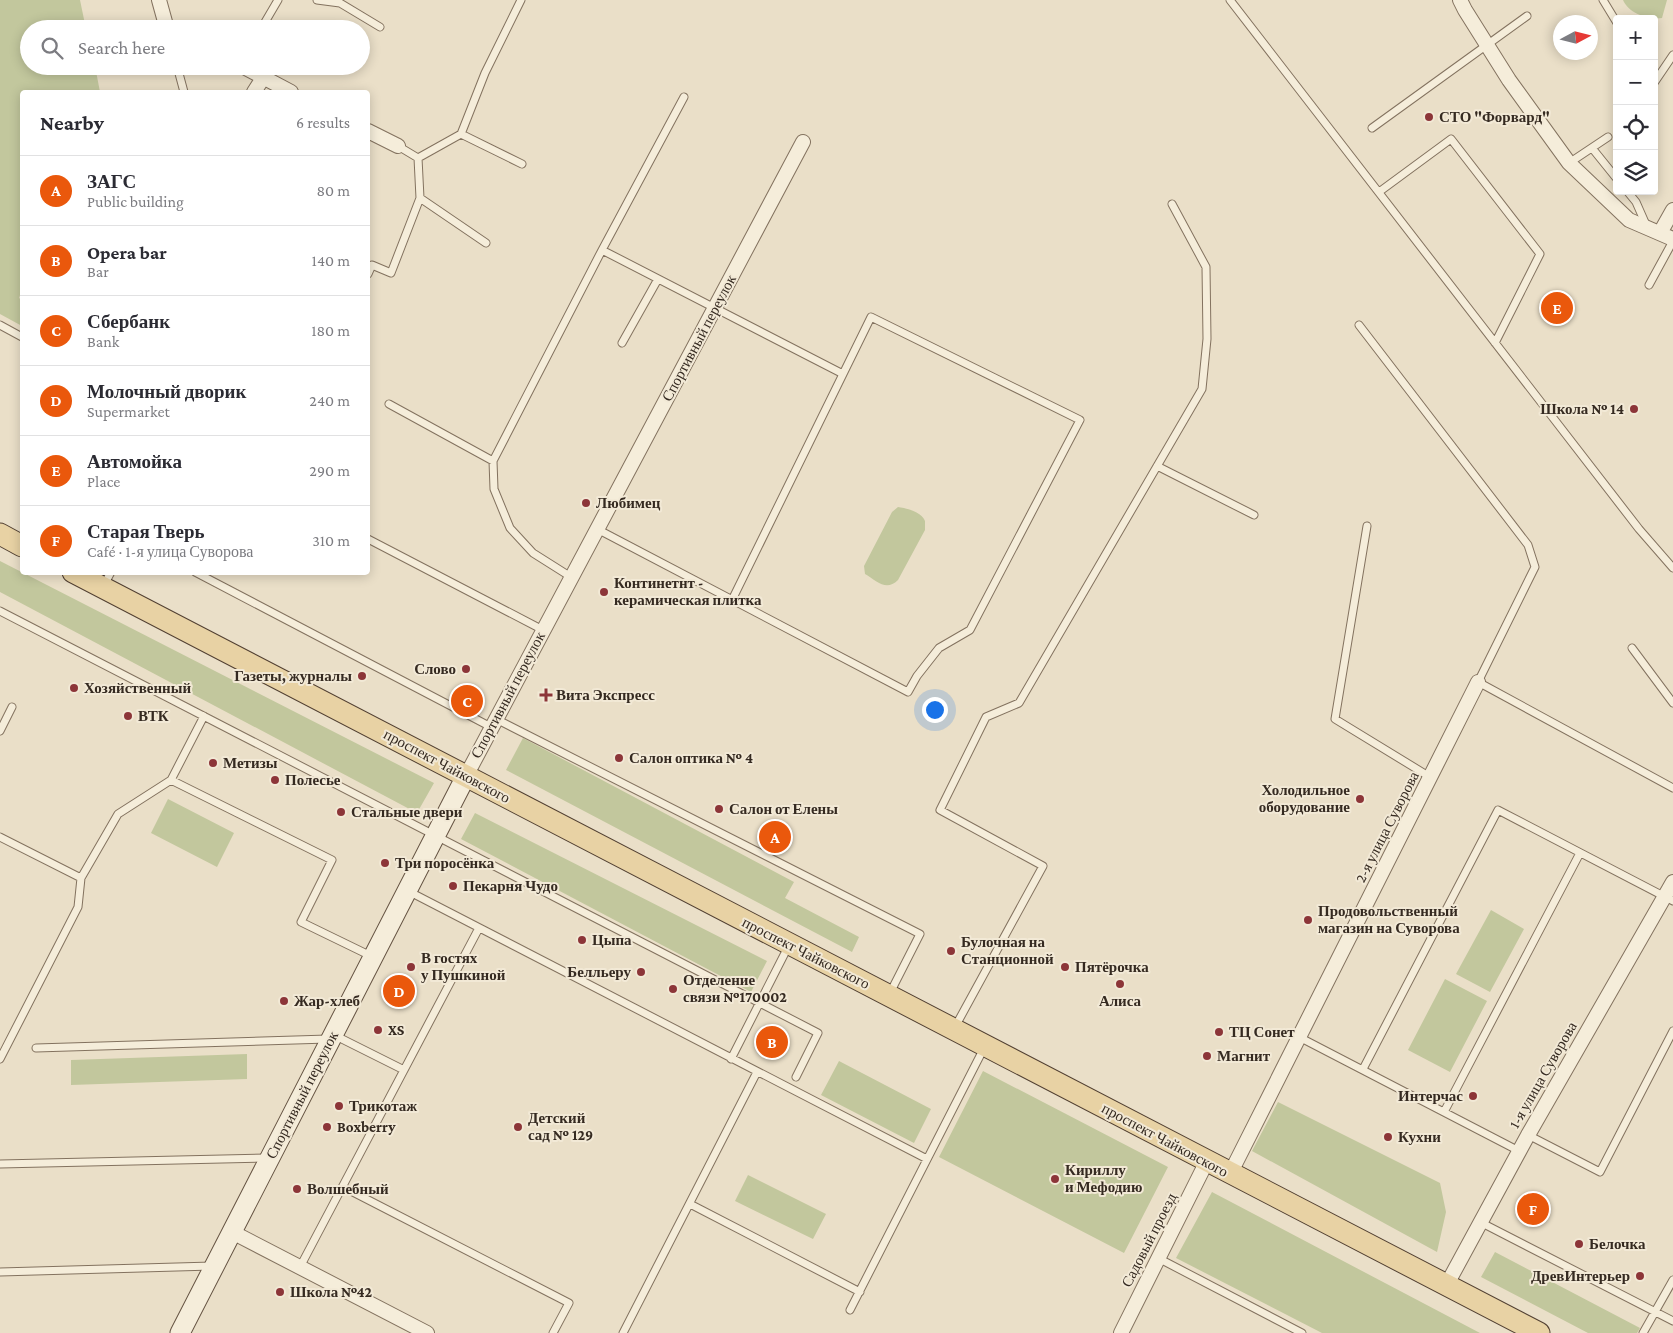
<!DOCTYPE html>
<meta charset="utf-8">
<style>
:root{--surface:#fff;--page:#f7f7f7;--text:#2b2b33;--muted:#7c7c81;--line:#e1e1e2;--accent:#ea580c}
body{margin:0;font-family:"Crimson Pro",serif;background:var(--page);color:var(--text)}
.controls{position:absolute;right:15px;top:15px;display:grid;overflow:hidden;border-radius:5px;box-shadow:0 2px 12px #0003}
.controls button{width:45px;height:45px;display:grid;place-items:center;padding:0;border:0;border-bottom:1px solid var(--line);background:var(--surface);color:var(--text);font:25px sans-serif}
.compass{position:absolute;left:1553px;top:15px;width:45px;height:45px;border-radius:50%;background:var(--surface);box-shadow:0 2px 12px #0003;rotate:83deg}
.you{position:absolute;left:934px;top:709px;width:18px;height:18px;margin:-12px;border:4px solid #fff;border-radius:50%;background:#1a73e8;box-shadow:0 0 0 8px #1a73e833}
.badge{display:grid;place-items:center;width:32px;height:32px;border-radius:50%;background:var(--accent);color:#fff;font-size:16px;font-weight:700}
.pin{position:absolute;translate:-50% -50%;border:2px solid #fff;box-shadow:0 1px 5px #0006}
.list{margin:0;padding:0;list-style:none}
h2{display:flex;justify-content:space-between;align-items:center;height:65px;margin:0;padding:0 20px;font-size:21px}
h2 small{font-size:16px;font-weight:400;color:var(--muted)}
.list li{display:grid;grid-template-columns:32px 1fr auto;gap:15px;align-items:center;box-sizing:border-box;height:70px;padding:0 20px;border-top:1px solid var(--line)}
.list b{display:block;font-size:19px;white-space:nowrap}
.list p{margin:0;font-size:16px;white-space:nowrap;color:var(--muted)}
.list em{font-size:16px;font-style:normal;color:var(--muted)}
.icon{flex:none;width:28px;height:28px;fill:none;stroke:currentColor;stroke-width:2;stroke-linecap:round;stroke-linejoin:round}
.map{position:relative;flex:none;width:1673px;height:1333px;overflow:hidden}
.search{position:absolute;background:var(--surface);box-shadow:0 2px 12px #0003;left:20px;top:20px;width:350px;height:55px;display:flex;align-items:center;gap:12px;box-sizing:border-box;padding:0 18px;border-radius:28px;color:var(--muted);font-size:19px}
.panel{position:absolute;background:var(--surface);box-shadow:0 2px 12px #0003;left:20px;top:90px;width:350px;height:485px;border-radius:5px}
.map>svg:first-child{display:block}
</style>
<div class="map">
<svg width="1673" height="1333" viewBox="0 0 1673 1333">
<rect width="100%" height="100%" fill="#eadfc8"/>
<path fill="#c2c79d" d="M0,0H80L86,29H29V66H95L100,92H22V290L19,298L22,300V326L0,314Z
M1623,0H1667L1662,18C1649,20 1629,14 1623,0Z
M898,507C906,508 922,512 925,521C925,522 925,529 925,530L898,580C886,592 877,581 865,574L864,566L892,512Z
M0,561L434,783L417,813L0,592Z
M523,738L794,882L785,898L859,937L852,952L506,770Z
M168,799L234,833L217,867L151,833Z
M475,813L767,961L751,992L461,839Z
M1491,910L1524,929L1490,992L1456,974Z
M1445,979L1487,1001L1450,1072L1408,1050Z
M247,1054V1079L71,1085V1060Z
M839,1061L931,1109L914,1143L821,1095Z
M983,1071L1168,1167L1124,1253L939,1157Z
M1278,1102L1440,1183L1446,1212L1437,1252L1252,1151Z
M748,1175L826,1214L813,1239L735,1201Z
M1212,1192L1480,1333H1322L1176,1258Z
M1495,1252L1640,1328L1637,1333H1588L1481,1277Z"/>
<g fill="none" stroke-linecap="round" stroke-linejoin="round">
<defs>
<path id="lane" d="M317,0L340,3L380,27
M1230,0L1639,529L1673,568
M1603,0L1617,23
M261,29L278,0
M177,66L184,92
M1654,83L1673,55
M1372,128L1527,16
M461,134L522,164
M398,146L418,158L420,198L486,243
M1592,148L1617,179
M418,158L461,134L485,73L521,0
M1569,163L1608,137
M1627,191L1636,202L1647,227
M1379,192L1451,139L1540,254L1495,343
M602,250L843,374
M368,274L372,265L391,273L420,198
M1649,285L1673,241
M0,325L22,337
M1359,325L1528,545L1535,567L1478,682L1673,788
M622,343L658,279
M389,404L493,461
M1157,466L1254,515
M1367,526L1335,719L1430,777
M597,529L908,692L917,676L939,648L970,630L1080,420L871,317L732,600
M368,539L543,630
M195,572L491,727
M571,577L533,553L510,528L494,489L493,461L602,250L684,97
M104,585L111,572
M0,611L818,1033L796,1077
M1632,648L1673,703
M496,719L920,934L890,993
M0,731L12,707
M171,780L332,860L301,922L371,956
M0,837L81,878
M408,891L927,1159
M955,1027L1043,866L940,810L986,717L1019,703L1202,389L1207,339L1206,267L1172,204
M334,1035L404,1070
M1299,1037L1519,1151
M36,1048L328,1039
M0,1059L78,907L81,878L118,814L171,780L204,716
M731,1059L788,947
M1363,1069L1498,810L1673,901
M1444,1112L1580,853
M1528,1135L1600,1172L1673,1031
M0,1164L267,1158
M343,1187L569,1303L553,1333
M690,1204L860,1292
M1480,1222L1673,1321
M1158,1258L1302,1333
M300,1267L479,928
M0,1272L212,1266
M850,1310L984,1048
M623,1333L757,1072
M1643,1333L1673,1280"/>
<path id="street" d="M159,0L167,29
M1460,0L1465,10L1509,80L1569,163L1629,220L1673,239
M242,66L291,92
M254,92L263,78
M368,131L398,146
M1660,233L1673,210
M466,776L803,142
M1230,1174L1478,682
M232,1232L427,1333
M1446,1286L1528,1135L1673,882
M1121,1333L1207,1161"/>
<path id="secondary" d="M180,1333L466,776"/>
<path id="primary" d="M0,534L22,546
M73,572L1539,1333"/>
</defs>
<use href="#lane" stroke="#83725f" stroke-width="9"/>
<use href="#street" stroke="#83725f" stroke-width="16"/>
<use href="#secondary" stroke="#655342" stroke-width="21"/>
<use href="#primary" stroke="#524032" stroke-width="23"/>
<use href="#lane" stroke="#f5edda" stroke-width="7"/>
<use href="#street" stroke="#f5edda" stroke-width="14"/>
<use href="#secondary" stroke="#f5edda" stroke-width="19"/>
<use href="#primary" stroke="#e8d2a4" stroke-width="21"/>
</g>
<g fill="#8c3538" stroke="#f2e9d6" stroke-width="2">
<circle cx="1429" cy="117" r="5"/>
<circle cx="1634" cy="409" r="5"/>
<circle cx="586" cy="503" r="5"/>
<circle cx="604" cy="592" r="5"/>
<circle cx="466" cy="669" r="5"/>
<circle cx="362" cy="676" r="5"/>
<circle cx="74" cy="688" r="5"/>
<path d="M543.5 687.5h5v5h5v5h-5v5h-5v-5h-5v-5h5z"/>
<circle cx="128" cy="716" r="5"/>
<circle cx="619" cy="758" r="5"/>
<circle cx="213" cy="763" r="5"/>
<circle cx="275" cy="780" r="5"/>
<circle cx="1360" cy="799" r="5"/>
<circle cx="719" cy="809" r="5"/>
<circle cx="341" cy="812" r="5"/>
<circle cx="385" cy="863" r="5"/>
<circle cx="453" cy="886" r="5"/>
<circle cx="1308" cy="920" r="5"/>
<circle cx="582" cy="940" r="5"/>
<circle cx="951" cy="951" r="5"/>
<circle cx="411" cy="967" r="5"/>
<circle cx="1065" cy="967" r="5"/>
<circle cx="641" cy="972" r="5"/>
<circle cx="1120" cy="984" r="5"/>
<circle cx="673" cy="989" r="5"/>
<circle cx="284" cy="1001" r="5"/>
<circle cx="378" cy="1030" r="5"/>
<circle cx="1219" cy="1032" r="5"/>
<circle cx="1207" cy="1056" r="5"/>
<circle cx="1473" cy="1096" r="5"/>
<circle cx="339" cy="1106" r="5"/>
<circle cx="327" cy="1127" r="5"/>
<circle cx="518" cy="1127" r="5"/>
<circle cx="1388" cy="1137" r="5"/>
<circle cx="1055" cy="1179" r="5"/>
<circle cx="297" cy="1189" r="5"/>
<circle cx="1579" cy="1244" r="5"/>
<circle cx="1640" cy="1276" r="5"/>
<circle cx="280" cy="1292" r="5"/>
</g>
<g text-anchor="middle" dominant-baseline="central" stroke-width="4" stroke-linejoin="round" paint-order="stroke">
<g font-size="15" font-weight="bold" fill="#352a21" stroke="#f2e9d6" text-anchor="start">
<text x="1439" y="117">СТО "Форвард"</text>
<text x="1624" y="409" text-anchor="end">Школа № 14</text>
<text x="596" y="503">Любимец</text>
<text x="614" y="583">Континетнт -<tspan x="614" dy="17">керамическая плитка</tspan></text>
<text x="456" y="669" text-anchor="end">Слово</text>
<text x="352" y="676" text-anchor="end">Газеты, журналы</text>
<text x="84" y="688">Хозяйственный</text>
<text x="556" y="695">Вита Экспресс</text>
<text x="138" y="716">ВТК</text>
<text x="629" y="758">Салон оптика № 4</text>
<text x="223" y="763">Метизы</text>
<text x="285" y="780">Полесье</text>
<text x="1350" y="790" text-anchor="end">Холодильное<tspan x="1350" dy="17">оборудование</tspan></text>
<text x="729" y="809">Салон от Елены</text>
<text x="351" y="812">Стальные двери</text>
<text x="395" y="863">Три поросёнка</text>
<text x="463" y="886">Пекарня Чудо</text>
<text x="1318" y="911">Продовольственный<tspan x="1318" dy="17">магазин на Суворова</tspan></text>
<text x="592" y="940">Цыпа</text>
<text x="961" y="942">Булочная на<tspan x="961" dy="17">Станционной</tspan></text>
<text x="421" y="958">В гостях<tspan x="421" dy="17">у Пушкиной</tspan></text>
<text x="1075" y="967">Пятёрочка</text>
<text x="631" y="972" text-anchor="end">Белльеру</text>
<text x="683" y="980">Отделение<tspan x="683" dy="17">связи №170002</tspan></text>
<text x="294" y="1001">Жар-хлеб</text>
<text x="1120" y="1001" text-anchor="middle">Алиса</text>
<text x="388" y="1030">XS</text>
<text x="1229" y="1032">ТЦ Сонет</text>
<text x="1217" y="1056">Магнит</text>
<text x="1463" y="1096" text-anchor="end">Интерчас</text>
<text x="349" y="1106">Трикотаж</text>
<text x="528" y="1118">Детский<tspan x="528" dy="17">сад № 129</tspan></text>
<text x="337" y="1127">Boxberry</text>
<text x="1398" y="1137">Кухни</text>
<text x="1065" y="1170">Кириллу<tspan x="1065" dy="17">и Мефодию</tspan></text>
<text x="307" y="1189">Волшебный</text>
<text x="1589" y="1244">Белочка</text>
<text x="1630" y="1276" text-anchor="end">ДревИнтерьер</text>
<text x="290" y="1292">Школа №42</text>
</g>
<g font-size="15" fill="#352a21" stroke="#f2e9d6">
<text transform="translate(699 338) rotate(-62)">Спортивный переулок</text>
<text transform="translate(508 695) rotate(-62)">Спортивный переулок</text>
<text transform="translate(447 766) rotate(28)">проспект Чайковского</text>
<text transform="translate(1387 827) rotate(-63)">2-я улица Суворова</text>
<text transform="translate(806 953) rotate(27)">проспект Чайковского</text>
<text transform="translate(1543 1075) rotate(-60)">1-я улица Суворова</text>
<text transform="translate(302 1095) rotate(-63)">Спортивный переулок</text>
<text transform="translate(1165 1140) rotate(28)">проспект Чайковского</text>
<text transform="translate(1149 1240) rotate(-63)">Садовый проезд</text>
</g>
</g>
</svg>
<div class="controls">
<button>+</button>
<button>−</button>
<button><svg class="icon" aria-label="locate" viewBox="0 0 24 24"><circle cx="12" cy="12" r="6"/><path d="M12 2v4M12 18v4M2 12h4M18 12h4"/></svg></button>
<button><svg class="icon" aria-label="layers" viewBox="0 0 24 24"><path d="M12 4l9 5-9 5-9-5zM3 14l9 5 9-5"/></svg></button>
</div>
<svg class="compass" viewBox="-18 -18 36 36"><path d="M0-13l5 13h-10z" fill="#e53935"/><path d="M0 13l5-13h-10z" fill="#7c7c81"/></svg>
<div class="you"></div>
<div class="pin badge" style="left:775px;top:837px">A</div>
<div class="pin badge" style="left:772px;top:1042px">B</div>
<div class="pin badge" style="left:467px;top:701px">C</div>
<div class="pin badge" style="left:399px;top:991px">D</div>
<div class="pin badge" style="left:1557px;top:308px">E</div>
<div class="pin badge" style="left:1533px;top:1209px">F</div>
<div class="search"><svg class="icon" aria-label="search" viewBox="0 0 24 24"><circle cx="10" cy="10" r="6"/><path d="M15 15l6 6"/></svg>Search here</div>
<section class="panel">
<h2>Nearby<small>6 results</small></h2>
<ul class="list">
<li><span class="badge">A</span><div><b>ЗАГС</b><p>Public building</p></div><em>80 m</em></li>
<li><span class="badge">B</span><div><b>Opera bar</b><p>Bar</p></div><em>140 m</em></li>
<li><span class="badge">C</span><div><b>Сбербанк</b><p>Bank</p></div><em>180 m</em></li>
<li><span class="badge">D</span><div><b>Молочный дворик</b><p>Supermarket</p></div><em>240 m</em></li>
<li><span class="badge">E</span><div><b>Автомойка</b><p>Place</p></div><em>290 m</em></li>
<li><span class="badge">F</span><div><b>Старая Тверь</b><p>Café · 1-я улица Суворова</p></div><em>310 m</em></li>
</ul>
</section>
</div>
